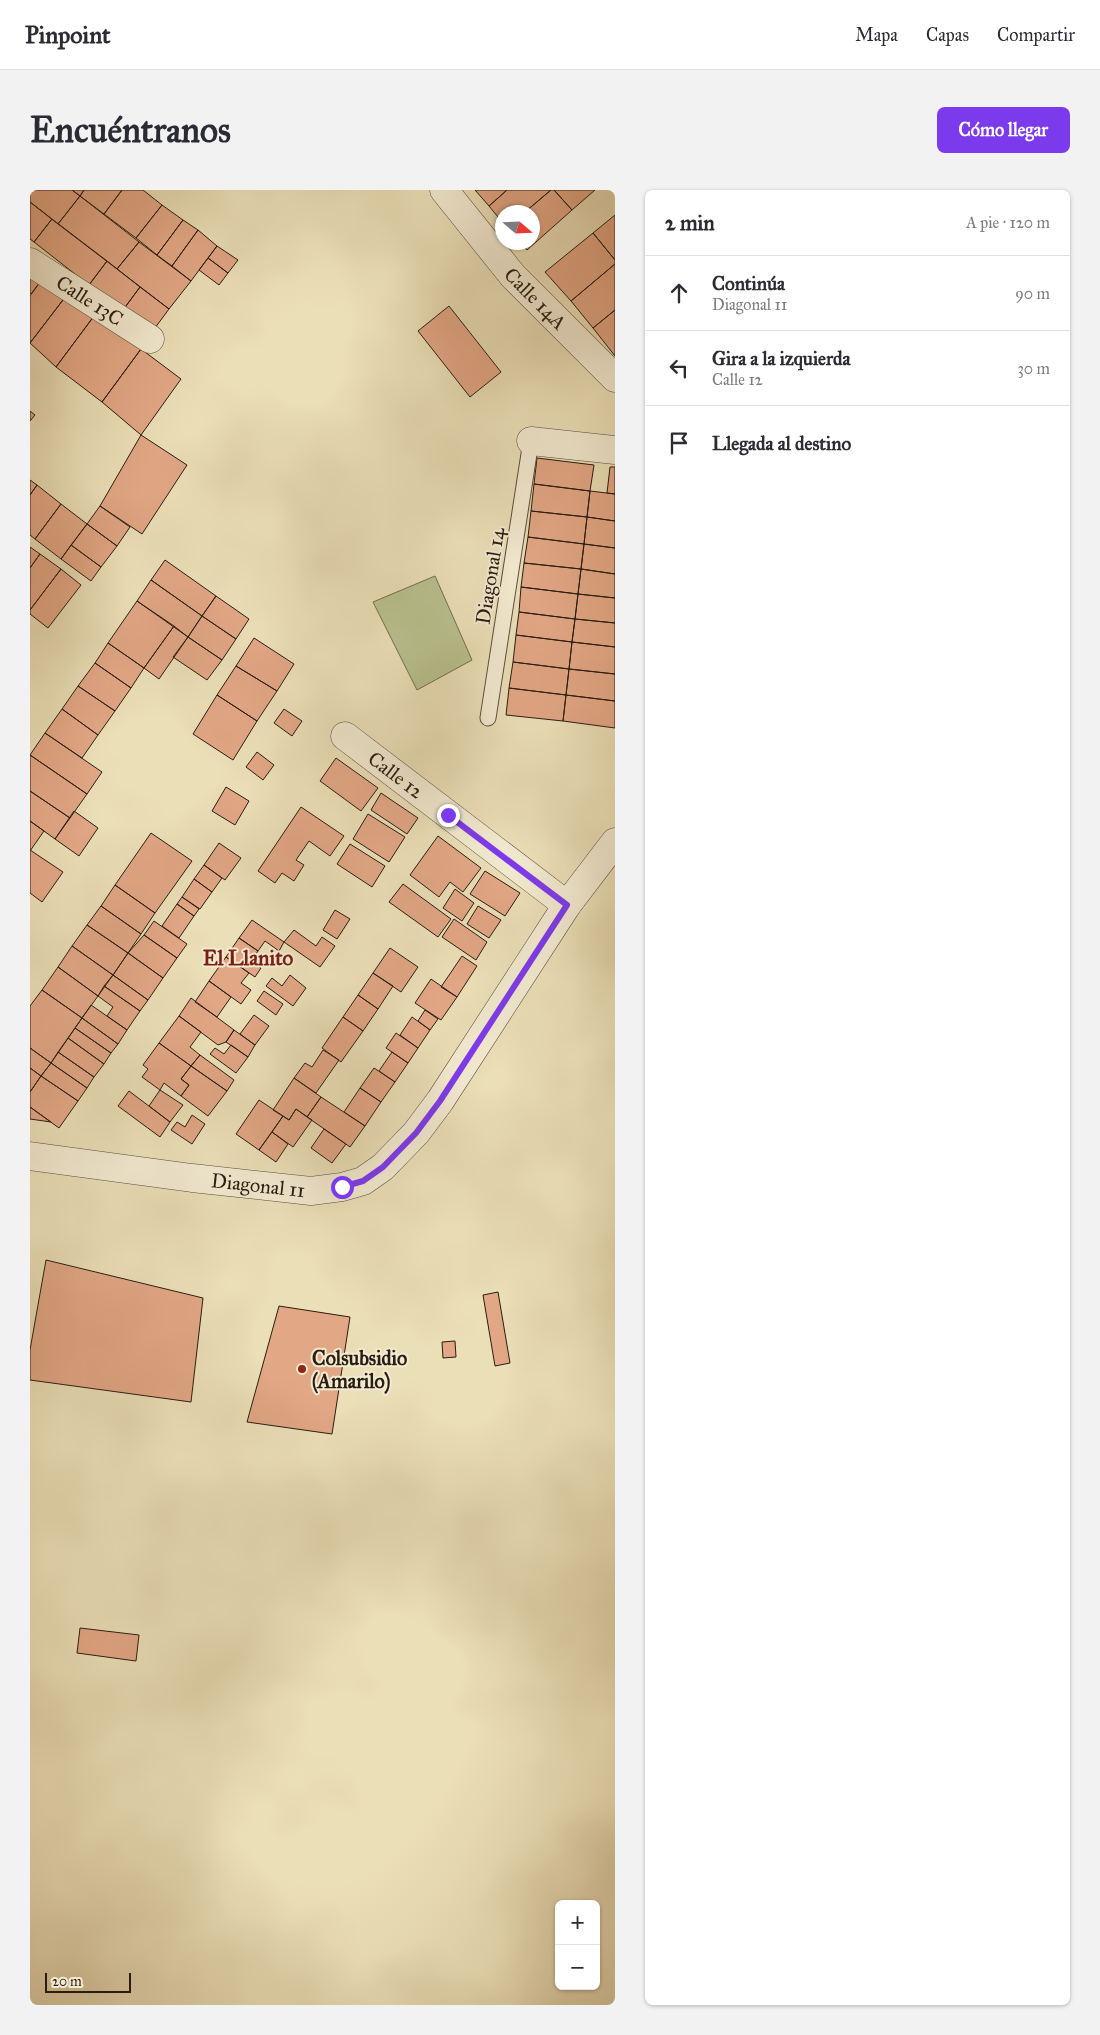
<!DOCTYPE html>
<html lang="es">
<meta charset="utf-8">
<style>
:root{--surface:#fff;--page:#f2f2f3;--text:#2b2b33;--muted:#7c7c81;--line:#e1e1e2;--accent:#7c3aed}
body{margin:0;font-family:"IM FELL Great Primer",serif;background:var(--page);color:var(--text)}
.controls{position:absolute;right:15px;bottom:15px;display:grid;overflow:hidden;border-radius:8px;box-shadow:0 1px 4px #0004}
.controls button{width:45px;height:45px;display:grid;place-items:center;padding:0;border:0;border-bottom:1px solid var(--line);background:var(--surface);color:var(--text);font:25px sans-serif}
.compass{position:absolute;left:465px;top:15px;width:45px;height:45px;border-radius:50%;background:var(--surface);box-shadow:0 1px 4px #0004;rotate:109deg}
.scale{position:absolute;left:15px;bottom:12px;width:86px;box-sizing:border-box;padding-left:5px;border:2px solid #291c11;border-top:0;font-size:14px;line-height:18px;white-space:nowrap;color:#291c11;-webkit-text-stroke:4px #f2ead1;paint-order:stroke}
.stop{position:absolute;width:15px;height:15px;margin:-11px;border:4px solid #7c3aed;border-radius:50%;background:#fff}
.stop.end{background:#7c3aed;border-color:#fff;box-shadow:0 1px 5px #0008}
.list{margin:0;padding:0;list-style:none}
h2{display:flex;justify-content:space-between;align-items:center;height:65px;margin:0;padding:0 20px;font-size:21px}
h2 small{font-size:16px;font-weight:400;color:var(--muted)}
.list li{display:grid;grid-template-columns:32px 1fr auto;gap:15px;align-items:center;box-sizing:border-box;height:75px;padding:0 20px;border-top:1px solid var(--line)}
.list b{display:block;font-size:19px;white-space:nowrap}
.list p{margin:0;font-size:16px;white-space:nowrap;color:var(--muted)}
.list em{font-size:16px;font-style:normal;color:var(--muted)}
.icon{flex:none;width:28px;height:28px;fill:none;stroke:currentColor;stroke-width:2;stroke-linecap:round;stroke-linejoin:round}
.map{position:relative;flex:none;width:585px;height:1815px;overflow:hidden;border-radius:8px}
header{display:flex;align-items:center;gap:30px;box-sizing:border-box;height:70px;padding:0 25px;background:var(--surface);border-bottom:1px solid var(--line)}
header strong{font-size:24px}
nav{display:flex;gap:28px;margin-inline-start:auto;font-size:18px}
.intro{display:flex;align-items:center;justify-content:space-between;box-sizing:border-box;height:120px;padding:0 30px}
h1{margin:0;font-size:35px}
.button{padding:12px 22px;border-radius:8px;background:var(--accent);color:#fff;font-size:18px;font-weight:700}
main{display:flex;gap:30px;padding:0 30px}
aside{flex:1;background:var(--surface);border-radius:8px;box-shadow:0 1px 4px #0004}
.map>svg:first-child{display:block}
</style>
<header>
<strong>Pinpoint</strong>
<nav><a>Mapa</a><a>Capas</a><a>Compartir</a></nav>
</header>
<div class="intro"><h1>Encuéntranos</h1><a class="button">Cómo llegar</a></div>
<main>
<div class="map">
<svg width="585" height="1815" viewBox="0 0 585 1815">
<rect width="100%" height="100%" fill="#ebdfb8"/>
<filter id="stains"><feTurbulence type="fractalNoise" baseFrequency=".004" numOctaves="4"/><feColorMatrix values="0 0 0 0 .2 0 0 0 0 .09 0 0 0 0 .02 0 0 0 .5 -.17"/></filter>
<radialGradient id="worn" r=".72"><stop offset=".6" stop-color="#630" stop-opacity="0"/><stop offset="1" stop-color="#630" stop-opacity=".3"/></radialGradient>
<path fill="#b8c18e" stroke="#706e50" d="M405,386L442,470L387,500L343,412Z"/>
<path fill="#e2a785" stroke="#291c11" d="M0,0H42L50,6L28,34L0,12Z
M42,0H54L50,6Z
M54,0H92L74,24L50,6Z
M92,0H113L132,15L106,48L74,24Z
M445,0H477L459,16Z
M477,0H521L495,22H472V32L459,16Z
M521,0H524L542,20L497,60L490,52H502V22H495Z
M524,0H565L542,20Z
M50,6L109,52L87,79L28,34Z
M0,12L22,29L4,52L0,49Z
M132,15L153,30L127,65L106,48Z
M585,25V70L563,43Z
M22,29L77,71L59,95L4,52Z
M153,30L168,40L142,76L127,65Z
M168,40L187,56L161,91L142,76Z
M563,43L585,70V74L541,111L515,82Z
M109,52L161,91L139,119L87,79Z
M187,56L208,70L198,83L178,68Z
M178,68L198,83L189,95L169,80Z
M77,71L110,97L93,120L59,95Z
M585,74V120L563,138L541,111Z
M0,78L13,88L1,104L0,103Z
M13,88L36,106L0,153V106Z
M110,97L139,119L122,142L93,120Z
M36,106L64,126L26,177L0,153Z
M419,116L471,182L440,207L388,141Z
M585,120V166L563,138Z
M64,126L111,159L72,212L26,177Z
M111,159L151,189L111,245L72,212Z
M0,221L5,225L0,231Z
M111,245L157,275L112,344L70,316Z
M507,268L564,275L560,301L504,294Z
M580,277H585V304L577,303Z
M0,290L7,295L0,305Z
M504,294L560,301L557,327L501,321Z
M7,295L31,314L5,349L0,345V305Z
M560,301L585,304V331L557,327Z
M31,314L57,334L31,369L5,349Z
M70,316L100,337L87,356L57,334Z
M501,321L557,327L554,354L498,347Z
M557,327L585,331V358L554,354Z
M57,334L87,356L71,377L41,355Z
M498,347L554,354L551,379L494,373Z
M554,354L585,358V384L551,379Z
M41,355L71,377L61,391L31,369Z
M0,357L10,364L0,378Z
M10,364L31,379L0,420V378Z
M135,370L186,406L172,426L121,390Z
M494,373L551,379L548,404L491,397Z
M31,379L51,395L18,438L0,424V420Z
M551,379L585,384V408L548,404Z
M121,390L172,426L158,447L107,411Z
M491,397L548,404L545,429L489,422Z
M548,404L585,408V433L545,429Z
M186,406L219,429L206,449L172,426Z
M107,411L144,436L114,478L78,453Z
M489,422L545,429L542,452L486,445Z
M172,426L206,449L192,470L158,447Z
M545,429L585,433V457L542,452Z
M144,436L158,447L129,489L114,478Z
M486,445L542,452L539,479L483,472Z
M158,447L192,470L177,490L143,467Z
M224,448L264,474L247,501L206,476Z
M542,452L585,457V484L539,479Z
M78,453L114,478L101,498L65,473Z
M483,472L539,479L536,505L479,498Z
M65,473L101,498L85,521L48,496Z
M206,476L247,501L227,531L187,505Z
M539,479L585,484V511L536,505Z
M48,496L85,521L68,545L32,519Z
M479,498L536,505L533,531L476,525Z
M187,505L227,531L203,570L163,544Z
M536,505L585,511V538L533,531Z
M32,519L68,545L52,568L15,543Z
M254,519L272,531L262,546L244,533Z
M15,543L72,582L57,604L0,565Z
M227,562L244,575L233,590L216,577Z
M0,565L57,604L40,628L0,601Z
M306,568L348,598L331,621L290,591Z
M196,597L219,611L205,635L182,621Z
M0,601L40,628L25,649L0,631Z
M351,603L388,628L377,644L341,620Z
M271,617L314,646L300,666L279,651L266,670L274,675L264,691L252,683L245,693L228,681Z
M44,621L68,638L49,666L25,649Z
M338,624L375,647L359,672L323,649Z
M0,631L14,641L0,661Z
M121,643L162,671L125,723L85,695Z
M408,646L451,678L433,702L420,692L409,707L380,685Z
M189,653L211,668L195,690L174,675Z
M320,654L355,676L342,697L307,674Z
M0,660L33,682L12,712L0,703Z
M174,675L192,688L182,702L164,689Z
M455,681L490,703L475,726L440,704Z
M164,689L182,702L170,719L152,707Z
M373,694L421,729L408,747L359,712Z
M85,695L125,723L111,744L71,716Z
M425,699L444,713L432,731L413,718Z
M152,707L169,719L164,726L147,714Z
M147,714L164,726L149,748L132,736Z
M71,716L111,744L98,763L57,735Z
M448,716L471,730L459,748L437,734Z
M305,720L320,729L307,749L293,740Z
M424,729L457,752L446,770L412,747Z
M222,730L254,752L249,761L235,751L228,761L209,748Z
M124,731L157,754L147,768L114,745Z
M57,735L98,763L83,785L42,756Z
M264,740L286,756L292,747L305,756L290,777L254,752Z
M114,745L147,768L133,788L98,763Z
M209,748L228,761L221,771L231,778L225,787L196,767Z
M42,756L83,785L68,806L28,777Z
M360,758L388,777L371,802L343,783Z
M98,763L133,788L118,810L83,785Z
M432,766L447,776L427,807L411,797Z
M196,767L219,783L211,793L221,800L211,814L179,791Z
M28,777L68,806L52,828L12,800Z
M343,783L363,796L348,819L328,805Z
M83,785L118,810L110,821L74,796Z
M260,785L276,798L263,816L236,796L242,788L252,796Z
M401,789L427,807L411,830L385,813Z
M179,791L201,807L187,827L165,812Z
M74,796L110,821L97,840L77,826L83,817L68,806Z
M12,800L52,828L21,873L0,858V816Z
M234,801L253,814L246,825L227,811Z
M328,805L348,819L333,841L313,827Z
M161,808L204,840L196,852L188,855L149,826Z
M61,815L97,840L88,854L52,828Z
M395,820L408,829L400,840L388,831Z
M224,825L239,836L225,855L210,844Z
M149,826L171,842L160,857L170,865L161,876L129,853Z
M313,827L333,841L311,872L292,858Z
M382,827L400,840L388,858L370,845Z
M52,828L88,854L81,863L45,838Z
M45,838L81,863L74,874L38,848Z
M204,840L225,855L218,867L196,852Z
M366,843L388,858L378,873L356,858Z
M38,848L74,874L64,887L28,862Z
M129,853L161,876L151,889L159,895L151,906L134,893L130,900L112,887L118,879L113,875Z
M201,855L218,867L206,883L180,864L185,858L194,864Z
M0,858L21,873L11,886L0,878Z
M293,860L309,870L286,903L264,888L275,873L282,877Z
M28,862L64,887L57,898L21,873Z
M362,862L378,873L365,892L349,881Z
M170,865L204,890L197,901L161,876Z
M21,873L57,898L48,911L11,886Z
M161,876L197,901L178,926L151,906L159,895L151,889Z
M0,878L11,886L0,902Z
M344,878L365,892L351,912L330,898Z
M11,886L48,911L29,938L0,917V902Z
M264,888L291,907L277,927L266,919L259,930L243,920Z
M330,898L351,912L335,936L314,922Z
M130,900L153,915L140,932L119,916Z
M99,901L140,932L130,947L88,916Z
M291,907L335,936L320,957L277,927Z
M229,910L253,926L229,960L206,944Z
M0,917L21,932L0,929Z
M266,919L282,930L263,957L242,942L253,926L259,930Z
M162,925L175,934L162,954L141,940L147,932L155,937Z
M294,939L316,954L302,973L281,958Z
M242,942L258,954L246,972L229,960Z
M16,1070L173,1108L161,1212L0,1190V1160Z
M468,1102L480,1173L465,1176L453,1105Z
M249,1116L320,1127L302,1244L217,1232Z
M425,1151L426,1167L413,1168L412,1152Z
M50,1438L109,1445L106,1471L47,1463Z"/>
<g fill="none" stroke-linecap="round" stroke-linejoin="round">
<defs>
<path id="service" d="M458,528L501,251"/>
<g id="minor">
<path id="s1" d="M414,0L483,86L585,188"/>
<path id="s2" d="M0,72L120,149"/>
<path d="M501,251L585,260"/>
<path id="s3" d="M315,546L537,715"/>
</g>
<g id="tertiary">
<path id="s4" d="M0,966L162,988L281,1001L312,997L333,991L353,977L386,943L410,911L537,715L585,652"/>
</g>
</defs>
<use href="#service" stroke="#5a4d3b" stroke-width="17"/>
<use href="#minor" stroke="#5a4d3b" stroke-width="29"/>
<use href="#tertiary" stroke="#5a4d3b" stroke-width="29"/>
<use href="#service" stroke="#f2ead1" stroke-width="15"/>
<use href="#minor" stroke="#f2ead1" stroke-width="28"/>
<use href="#tertiary" stroke="#f2ead1" stroke-width="28"/>
</g>
<g fill="none" stroke-linecap="round" stroke-linejoin="round">
<path stroke="#7c3aed" stroke-width="6" d="M312,997L333,991L353,977L386,943L410,911L537,715L418,625"/>
</g>
<circle fill="#8f2418" stroke="#f2ead1" stroke-width="2" cx="272" cy="1179" r="5"/>
<g text-anchor="middle" dominant-baseline="central" stroke-width="4" stroke-linejoin="round" paint-order="stroke">
<g font-size="20" fill="#291c11" stroke="#f2ead1">
<text stroke="none"><textPath href="#s1" startOffset="142">Calle 14A</textPath></text>
<text stroke="none"><textPath href="#s2" startOffset="71">Calle 13C</textPath></text>
<text transform="translate(460 386) rotate(-81)">Diagonal 14</text>
<text stroke="none"><textPath href="#s3" startOffset="64">Calle 12</textPath></text>
<text stroke="none"><textPath href="#s4" startOffset="230">Diagonal 11</textPath></text>
</g>
<g font-size="20" font-weight="bold" fill="#291c11" stroke="#f2ead1" text-anchor="start">
<text x="282" y="1168">Colsubsidio<tspan x="282" dy="23">(Amarilo)</tspan></text>
</g>
<g font-size="21" font-weight="bold" fill="#7a1f14" stroke="#f2ead1">
<text x="218" y="768">El Llanito</text>
</g>
</g>
<rect width="100%" height="100%" filter="url(#stains)"/>
<rect width="100%" height="100%" fill="url(#worn)"/>
</svg>
<div class="controls">
<button>+</button>
<button>−</button>
</div>
<svg class="compass" viewBox="-18 -18 36 36"><path d="M0-13l5 13h-10z" fill="#e53935"/><path d="M0 13l5-13h-10z" fill="#7c7c81"/></svg>
<div class="scale">20 m</div>
<div class="stop" style="left:312px;top:997px"></div>
<div class="stop end" style="left:418px;top:625px"></div>
</div>
<aside>
<h2>2 min<small>A pie · 120 m</small></h2>
<ul class="list">
<li><svg class="icon" aria-label="ahead" viewBox="0 0 24 24"><path d="M12 20V5M6 11l6-6 6 6"/></svg><div><b>Continúa</b><p>Diagonal 11</p></div><em>90 m</em></li>
<li><svg class="icon" aria-label="left" viewBox="0 0 24 24"><path d="M17 20v-9H6M10 6l-5 5 5 5"/></svg><div><b>Gira a la izquierda</b><p>Calle 12</p></div><em>30 m</em></li>
<li><svg class="icon" aria-label="arrive" viewBox="0 0 24 24"><path d="M6 21V4h12l-3 4 3 4H6"/></svg><div><b>Llegada al destino</b></div></li>
</ul>
</aside>
</main>
